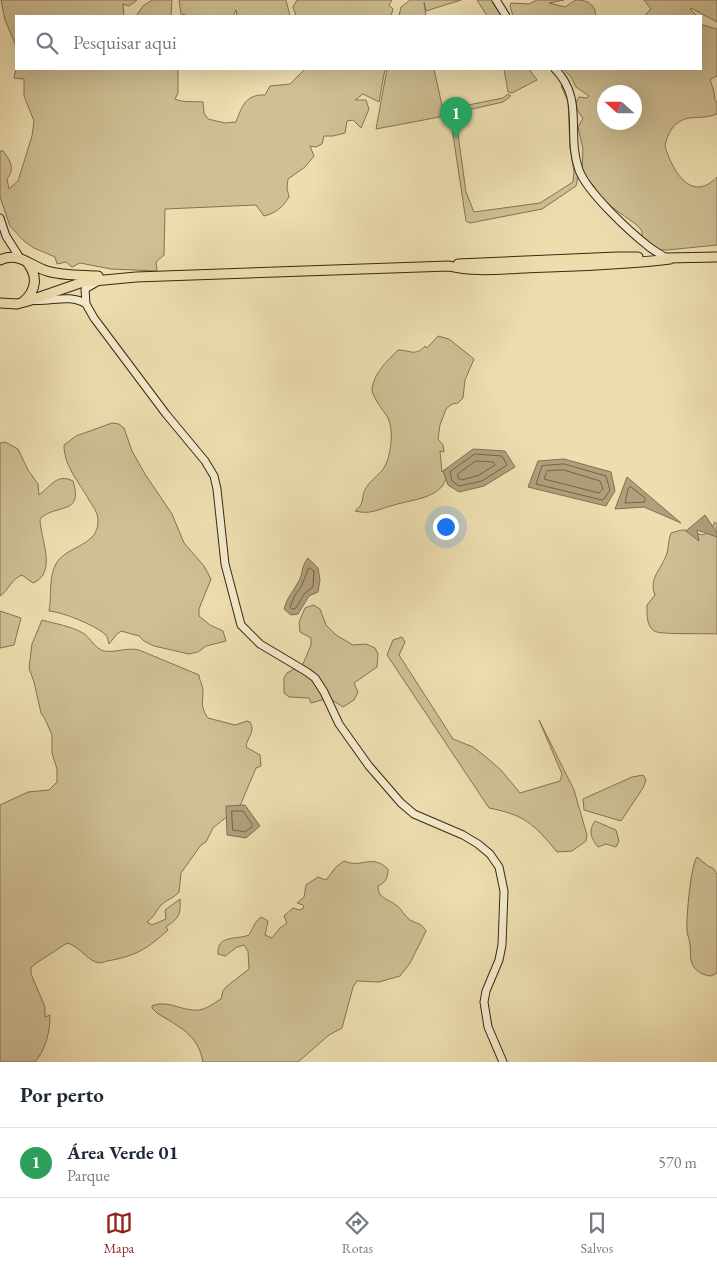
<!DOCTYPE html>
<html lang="pt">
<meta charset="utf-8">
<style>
:root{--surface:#fff;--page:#f2f2f3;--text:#1f2937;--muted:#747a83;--line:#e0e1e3;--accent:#8f2418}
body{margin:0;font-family:"EB Garamond",serif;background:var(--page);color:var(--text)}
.compass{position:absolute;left:597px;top:85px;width:45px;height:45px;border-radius:50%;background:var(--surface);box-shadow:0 5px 20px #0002;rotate:291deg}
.you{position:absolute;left:445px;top:526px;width:18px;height:18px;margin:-12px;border:4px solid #fff;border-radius:50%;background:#1a73e8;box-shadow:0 0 0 8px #1a73e833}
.badge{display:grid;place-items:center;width:32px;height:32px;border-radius:50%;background:var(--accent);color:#fff;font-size:16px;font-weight:700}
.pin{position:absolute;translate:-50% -41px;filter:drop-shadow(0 1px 2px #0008)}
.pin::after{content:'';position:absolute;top:26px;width:18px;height:15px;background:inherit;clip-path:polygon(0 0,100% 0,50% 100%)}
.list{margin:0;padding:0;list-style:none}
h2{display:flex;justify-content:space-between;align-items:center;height:65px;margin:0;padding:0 20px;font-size:21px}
h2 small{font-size:16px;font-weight:400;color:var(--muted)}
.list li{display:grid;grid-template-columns:32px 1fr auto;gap:15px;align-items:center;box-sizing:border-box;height:70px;padding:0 20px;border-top:1px solid var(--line)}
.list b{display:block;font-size:19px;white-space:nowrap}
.list p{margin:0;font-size:16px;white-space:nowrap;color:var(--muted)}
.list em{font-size:16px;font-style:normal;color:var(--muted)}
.icon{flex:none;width:28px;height:28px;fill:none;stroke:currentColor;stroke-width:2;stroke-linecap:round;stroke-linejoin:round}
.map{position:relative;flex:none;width:717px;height:1062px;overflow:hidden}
.search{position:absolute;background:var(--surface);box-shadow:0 5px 20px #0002;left:15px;right:15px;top:15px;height:55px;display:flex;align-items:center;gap:12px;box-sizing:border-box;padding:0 18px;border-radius:0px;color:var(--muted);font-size:19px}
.sheet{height:135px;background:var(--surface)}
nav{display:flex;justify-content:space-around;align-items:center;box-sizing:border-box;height:70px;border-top:1px solid var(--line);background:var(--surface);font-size:14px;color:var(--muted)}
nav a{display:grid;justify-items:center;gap:2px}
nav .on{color:var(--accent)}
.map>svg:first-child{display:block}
</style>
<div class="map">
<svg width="717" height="1062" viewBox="0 0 717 1062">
<rect width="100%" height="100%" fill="#eddeaf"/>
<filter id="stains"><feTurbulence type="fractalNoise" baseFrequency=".004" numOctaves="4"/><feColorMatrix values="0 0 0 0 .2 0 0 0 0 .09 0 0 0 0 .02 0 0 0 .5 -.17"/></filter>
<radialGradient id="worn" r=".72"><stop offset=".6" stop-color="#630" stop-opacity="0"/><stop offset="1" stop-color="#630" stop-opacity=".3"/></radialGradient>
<path fill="#cfbf95" stroke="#847256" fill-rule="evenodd" d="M1,0H137L129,6L123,4L124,16H16V46L5,20Z
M152,0H172L171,16H136L143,6Z
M179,0H286L290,16H237L236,10L233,16H190L181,14Z
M297,0H392L389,5L393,9L391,16H296L293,7Z
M410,0H461L426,11L424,2L426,16H399L401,7Z
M477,0H494L502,16H487Z
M537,0H564L549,3L565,7C569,5 573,1 576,0C589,0 595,5 596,16H513L510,6L511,3L529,4Z
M644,0H717V22L691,8L690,9L697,16H646V14L651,9Z
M701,22L702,25L717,29V76L710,79L714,92L715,100L717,102V114C707,118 699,117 689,118C675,120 667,133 665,146C672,170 691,204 717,177V245L667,250L652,249L642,242V231L637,225L602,200L596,193L594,186L582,174L583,149L578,127L583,118C578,113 573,104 579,97L587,98L589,96L576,87L571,77L563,69H701ZM604,92H634V122H604Z
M16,68L178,69V93L175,99C184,103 193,101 203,102L204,113L208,119L225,123L236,122C242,106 246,94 265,95L270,86L290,84L305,69H385L379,102L363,94L355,100H366L369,109L361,128L353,120L347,121L345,133L333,136H324L322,144L316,147L310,146L314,156L305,167L288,179L287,188L289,197C282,208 276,213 264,216L256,205L165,209L164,255L156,262L157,271L111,269L80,263L72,267L66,262L57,264L55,257L34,248L24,241L10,226L0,197V151H3C11,161 15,169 7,179L9,189L18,181L32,136L34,121L24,96V79L14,78Z
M387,69H434L443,110L503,98L508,94L511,96L503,102L455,113L466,192L474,212L540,203L573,182L574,172L570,148L568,101L561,86L565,85L571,98L576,167L578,177L576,186L542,209L470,223L466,221L450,115L376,129Z
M504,69H529L537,80L512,93L508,92Z
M438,336L449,339L474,359L465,380L463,398L458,403L452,404L446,409L440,425L438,439L443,445L444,452L440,451L442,472L446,469C450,498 413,499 394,505C379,509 371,515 355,511C366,503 360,498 366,488C371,479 382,474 386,464C391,453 394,430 388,418C384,411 371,396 372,388C375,372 387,361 398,350C410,350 415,357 425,346L427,348Z
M112,423L119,424L124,428L132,451L145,474L172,514L184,543L204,566L211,579L199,609V616L210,625L223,631L226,641L206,646L198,652L189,654L154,646L144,641L139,636L121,631L117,634L109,644C108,641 108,637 105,634C94,625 63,612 49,611C52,596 48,576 57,562C69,545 98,546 98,521C98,512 93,507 89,500C80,483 64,467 64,445L76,436Z
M5,442L18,449L28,470L38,484L39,495C51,486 57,473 73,481C84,516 56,503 40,519C40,538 58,573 33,583L22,575C11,579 9,590 0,596V443Z
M715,522L717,524V634C705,633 659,635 654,631C646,625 647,614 647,605L655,595C648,578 662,569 667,553C669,546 668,540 671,533C675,532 680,530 684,530C701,531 703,544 715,522Z
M313,605L320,609L326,625L336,635L353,645L366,644L375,648L378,654L377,667L354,683L358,692L354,700L343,707L329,698L311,703L309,698L289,697L284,693V678L287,673L303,664L311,645V638L300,632L299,622L305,608Z
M0,611L21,618L14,645L0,648Z
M42,620C56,624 71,626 83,633C91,638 95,649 104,651C116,653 127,647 139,650L199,675C199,680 203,685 203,691C203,704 200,706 208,718L235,725L247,721L250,722C256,732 247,737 246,747L260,755L261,766L256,768L240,806L213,828L206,842L201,845L181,873L179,892C174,898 166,900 161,905C156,911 154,917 147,922L152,925L166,919L165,910L180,899C181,915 179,918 166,927L168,930C147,949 136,956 107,961C103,962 100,964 96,962C85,958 79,946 67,943L35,964L31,968V974L45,1007V1017L50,1015C50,1032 46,1049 35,1062H0V805L28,792L49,790L57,782V769L52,753V735L45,719L41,713L34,682L29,668L32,644Z
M402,637L405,642L399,655L453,739L473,747L486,757L501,770L520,793L560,781L562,774L539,720L574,790L587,835L586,841L572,851L557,852C534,824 525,815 489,808L387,655L393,640Z
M643,775L646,780L643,788L621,821L584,810L583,799L632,777Z
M595,821L616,830L619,841L616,847L606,844L598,847C591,838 588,831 595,821Z
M697,857L708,866L713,868L717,874V973L711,976C704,975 698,973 694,967C689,961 691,952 690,945C690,940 687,935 687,930C686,918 691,864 697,857Z
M344,861C362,869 371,853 388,869C388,878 386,882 378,886C378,899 387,898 396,905C402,909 404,916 410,920C417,924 422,923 426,931L410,963L400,976L379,982L357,981L353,987L342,1028L329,1035L298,1062H203C198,1034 179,1027 157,1013L152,1008V1006C168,999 183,1012 199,1010C207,1009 214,1003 221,999L223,991L226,987L249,969L248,951L244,945L237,947L225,956L218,954C217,934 237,940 249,935L256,922L261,917L268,921L265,935L272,938L280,928L287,923L284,916L293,908L299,910L304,908L303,905L297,903L304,897L306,885L318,877L326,880L336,867Z"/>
<path fill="#b09f7b" stroke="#816f53" d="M473,449L505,451L515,467L484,486L459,492L448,485L443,471Z
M564,459L611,472L615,491L606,506L528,487L538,461Z
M627,477L681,523L644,507L615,509Z
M705,515L717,533V537L697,530L699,541L686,531Z
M308,558L318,568L320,580L318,592L309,596L298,614L291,615L284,609C288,596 291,595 297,584C304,574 300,568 308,558Z
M245,805L260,826L246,838L227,835L226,806Z"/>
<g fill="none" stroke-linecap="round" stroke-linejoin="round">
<path stroke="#756249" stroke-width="1" d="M475,454L502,456L507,465L482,481L459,486L452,481L450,472Z
M476,461L493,462L495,465L479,475L462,480L458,478V474Z
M564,464L606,476L610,490L604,499L602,500L536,484L542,466Z
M564,470L600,481L603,489L599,493L544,479L547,471Z
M631,487L645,498V502L625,503L628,489Z
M309,568L314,571L313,587L305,593L296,608L292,609L290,607L295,595L301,587Z
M232,811H243L252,824V827L245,832L233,830Z"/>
<defs>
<path id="secondary" d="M496,0L506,16
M555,69C585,99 566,134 579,170C587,192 629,231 648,246C654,251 661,254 667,259
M0,218L6,236L20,258
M97,282L85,289L86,304L94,318L166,414L205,461L214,476L217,489L225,564L241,625L260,644L307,672L315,678L324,692L339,724L369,766L401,803L414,814L463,835L478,844L490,854L499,867L504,891L502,945L499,960L486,991L484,1002L488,1027L503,1062
M31,300C50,303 69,293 86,304"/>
<path id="highway" d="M666,258L717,257
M0,260C19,251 30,266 47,271C63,276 82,275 98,276
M458,264L617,257H638
M23,302C37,290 38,276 27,262
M0,303L17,304L28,301L83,282L136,277L449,266C473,272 500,269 525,268C573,266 622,265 670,259"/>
</defs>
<use href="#secondary" stroke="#3a2617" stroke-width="9"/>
<use href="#highway" stroke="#3a2617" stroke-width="11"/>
<use href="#secondary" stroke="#f3eacb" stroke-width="7"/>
<use href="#highway" stroke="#eddeaf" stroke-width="9"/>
</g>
<rect width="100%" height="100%" filter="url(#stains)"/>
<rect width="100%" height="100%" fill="url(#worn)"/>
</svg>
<svg class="compass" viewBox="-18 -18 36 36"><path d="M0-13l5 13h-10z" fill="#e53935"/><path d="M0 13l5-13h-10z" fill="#747a83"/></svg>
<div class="you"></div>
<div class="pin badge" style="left:456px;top:138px;background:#2e9e5b">1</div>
<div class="search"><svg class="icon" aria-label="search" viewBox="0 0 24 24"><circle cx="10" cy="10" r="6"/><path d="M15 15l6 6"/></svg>Pesquisar aqui</div>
</div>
<section class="sheet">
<h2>Por perto<small></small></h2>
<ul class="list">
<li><span class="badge" style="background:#2e9e5b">1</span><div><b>Área Verde 01</b><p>Parque</p></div><em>570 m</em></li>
</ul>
</section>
<nav>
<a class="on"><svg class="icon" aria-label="map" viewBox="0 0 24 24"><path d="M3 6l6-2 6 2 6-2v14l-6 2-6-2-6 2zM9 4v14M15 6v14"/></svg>Mapa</a>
<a><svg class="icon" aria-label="directions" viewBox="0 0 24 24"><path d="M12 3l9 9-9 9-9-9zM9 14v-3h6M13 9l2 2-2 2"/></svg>Rotas</a>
<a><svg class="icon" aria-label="saved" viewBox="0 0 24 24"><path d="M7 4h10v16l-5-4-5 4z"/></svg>Salvos</a>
</nav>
